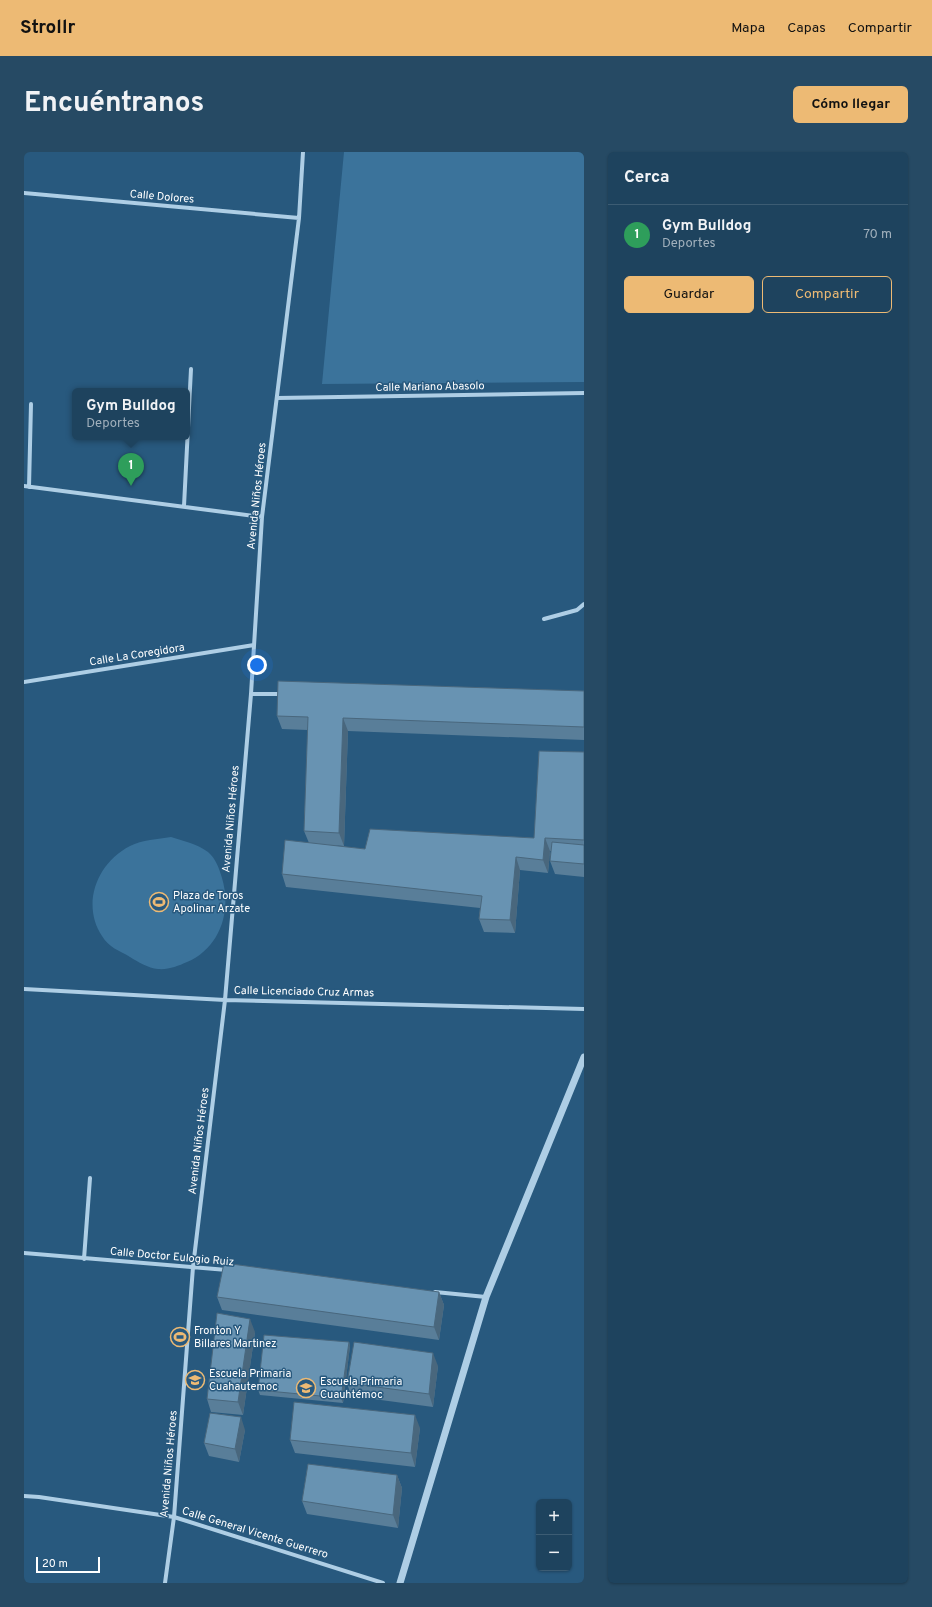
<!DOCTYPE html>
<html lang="es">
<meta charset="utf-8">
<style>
:root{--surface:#1e435e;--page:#264a64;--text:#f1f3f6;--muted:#a1b0bc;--line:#3c5c73;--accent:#edba74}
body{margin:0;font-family:Overpass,sans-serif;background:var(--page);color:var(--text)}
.controls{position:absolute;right:12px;bottom:12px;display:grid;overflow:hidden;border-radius:6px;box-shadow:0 1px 3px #0004}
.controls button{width:36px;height:36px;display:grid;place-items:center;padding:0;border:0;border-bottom:1px solid var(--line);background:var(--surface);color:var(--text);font:20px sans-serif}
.scale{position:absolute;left:12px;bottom:10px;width:64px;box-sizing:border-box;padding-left:4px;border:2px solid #fff;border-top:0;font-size:11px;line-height:14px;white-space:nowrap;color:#fff;-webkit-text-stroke:3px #28597e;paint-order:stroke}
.you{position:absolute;left:233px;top:513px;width:14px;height:14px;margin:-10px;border:3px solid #fff;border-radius:50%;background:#1a73e8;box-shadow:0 0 0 6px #1a73e833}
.badge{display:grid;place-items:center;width:26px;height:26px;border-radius:50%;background:var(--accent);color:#fff;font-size:13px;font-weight:700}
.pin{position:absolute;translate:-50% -33px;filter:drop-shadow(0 1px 2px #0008)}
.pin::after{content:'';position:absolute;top:21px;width:14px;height:12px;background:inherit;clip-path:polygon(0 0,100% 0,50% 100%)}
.popup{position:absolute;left:48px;top:236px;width:118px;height:52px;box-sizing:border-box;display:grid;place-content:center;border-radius:6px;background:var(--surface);filter:drop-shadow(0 1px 3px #0005);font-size:13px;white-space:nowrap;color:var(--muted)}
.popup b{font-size:15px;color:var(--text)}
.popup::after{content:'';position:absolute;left:50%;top:100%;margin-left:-8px;border:8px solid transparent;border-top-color:var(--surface)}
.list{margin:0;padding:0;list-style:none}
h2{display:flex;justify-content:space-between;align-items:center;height:52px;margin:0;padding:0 16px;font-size:17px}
h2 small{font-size:13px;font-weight:400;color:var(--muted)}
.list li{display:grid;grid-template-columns:26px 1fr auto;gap:12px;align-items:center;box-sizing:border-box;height:60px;padding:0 16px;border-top:1px solid var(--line)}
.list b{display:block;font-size:15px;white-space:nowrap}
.list p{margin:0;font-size:13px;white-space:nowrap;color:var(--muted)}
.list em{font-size:13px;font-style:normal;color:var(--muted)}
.actions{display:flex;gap:8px;padding:12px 16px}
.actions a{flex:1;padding:9px 0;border:1px solid var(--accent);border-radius:6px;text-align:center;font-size:14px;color:var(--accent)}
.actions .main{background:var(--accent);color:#111}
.map{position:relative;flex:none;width:560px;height:1431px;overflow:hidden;border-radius:6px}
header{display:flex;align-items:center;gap:24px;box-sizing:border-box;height:56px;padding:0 20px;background:var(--accent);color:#111}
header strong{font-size:19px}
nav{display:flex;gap:22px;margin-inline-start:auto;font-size:14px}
.intro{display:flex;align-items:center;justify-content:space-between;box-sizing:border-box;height:96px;padding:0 24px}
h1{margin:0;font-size:28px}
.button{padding:10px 18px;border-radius:6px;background:var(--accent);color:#111;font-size:14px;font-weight:700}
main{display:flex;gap:24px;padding:0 24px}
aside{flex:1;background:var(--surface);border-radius:6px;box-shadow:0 1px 3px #0004}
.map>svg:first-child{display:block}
</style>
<header>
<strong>Strollr</strong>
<nav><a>Mapa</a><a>Capas</a><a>Compartir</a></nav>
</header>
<div class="intro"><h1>Encuéntranos</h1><a class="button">Cómo llegar</a></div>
<main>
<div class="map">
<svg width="560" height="1431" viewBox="0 0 560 1431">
<rect width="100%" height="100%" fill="#28597e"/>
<path fill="#3b739b" d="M320,0H560V230L298,232Z
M147,685C160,689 173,692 184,700C192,707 195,716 198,726C208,759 196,796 163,810C154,814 144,818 134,817C124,816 114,810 106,805C95,798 85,796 78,784C57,752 73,711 106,694C118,688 134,687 147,685Z"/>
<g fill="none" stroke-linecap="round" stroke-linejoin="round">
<path stroke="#aecee5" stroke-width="4" d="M0,41L275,66
M253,246L560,241
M0,334L238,365
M5,335L7,252
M160,354L167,217
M520,467L553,458L560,452
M0,530L230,493
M227,542H258
M0,837L201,848L560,857
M0,1101L203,1118
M60,1107L66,1026
M411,1140L462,1145
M0,1344L15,1345L150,1365L359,1431
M141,1431L150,1365L169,1115L201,848L227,542L238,365L275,66L279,0"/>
<path stroke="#aecee5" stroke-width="7" d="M376,1431L462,1145L560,905"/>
</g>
<path fill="#597e99" d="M560,539V588L324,579L320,694L305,693L341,697L510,686L560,600V725L531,722L526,709L527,699H526L524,721L496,718L491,781L460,780L455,767L456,756L262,735L258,722L285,691L280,679L284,578L258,577L253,564Z
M415,1140L420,1153L415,1188L198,1158L193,1145Z
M231,1180L219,1263L187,1260L183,1247Z
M325,1190L326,1194L319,1251L236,1243L234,1238Z
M414,1214L409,1255L327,1244L323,1231Z
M396,1276L391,1315L271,1301L266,1288Z
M221,1278L215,1310L185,1304L180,1291Z
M373,1323L378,1336L374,1376L283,1362L278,1349Z"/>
<path fill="#49677d" d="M319,566L324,579L320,694L315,681Z
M521,686L526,699L524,721L519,708Z
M492,705L496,718L491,781L486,768Z
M415,1140L420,1153L415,1188L410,1175Z
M226,1167L231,1180L219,1263L214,1250Z
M325,1190L326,1194L319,1251L317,1246Z
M409,1201L414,1214L409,1255L405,1242Z
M391,1263L396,1276L391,1315L387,1301Z
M217,1265L221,1278L215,1310L211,1297Z
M373,1323L378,1336L374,1376L369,1363Z"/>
<path fill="#6893b2" stroke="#49677d" d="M254,529L560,539V575L319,566L315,681L280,679L284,565L253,564Z
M515,599L560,600V688L521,686L519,708L492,705L486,768L455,767L458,744L258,722L261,688L341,697L346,677L510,686Z
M528,690L560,693V712L526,709Z
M200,1111L415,1140L410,1175L193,1145Z
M193,1161L226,1167L214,1250L183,1247Z
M240,1183L325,1190L317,1246L234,1238Z
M330,1190L409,1201L405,1242L323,1231Z
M270,1250L391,1263L387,1301L266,1288Z
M186,1261L217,1265L211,1297L180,1291Z
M284,1312L373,1323L369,1363L278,1349Z"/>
<defs>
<symbol id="stadium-ring" viewBox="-11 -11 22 22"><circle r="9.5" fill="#28597e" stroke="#edba74" stroke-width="1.5"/><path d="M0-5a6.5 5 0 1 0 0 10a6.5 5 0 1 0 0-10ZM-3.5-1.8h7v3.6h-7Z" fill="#edba74"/></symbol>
<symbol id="school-ring" viewBox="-11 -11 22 22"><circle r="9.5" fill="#28597e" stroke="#edba74" stroke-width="1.5"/><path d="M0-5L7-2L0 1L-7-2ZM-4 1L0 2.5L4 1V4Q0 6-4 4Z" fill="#edba74"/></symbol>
</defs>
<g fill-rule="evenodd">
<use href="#stadium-ring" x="124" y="739" width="22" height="22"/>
<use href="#stadium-ring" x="145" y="1174" width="22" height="22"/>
<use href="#school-ring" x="160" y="1217" width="22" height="22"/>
<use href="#school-ring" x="271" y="1225" width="22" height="22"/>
</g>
<g text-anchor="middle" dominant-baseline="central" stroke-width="3" stroke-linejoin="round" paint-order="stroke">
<g font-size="11" fill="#fff" stroke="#28597e">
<text transform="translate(138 45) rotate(5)">Calle Dolores</text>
<text transform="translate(406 235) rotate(-1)">Calle Mariano Abasolo</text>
<text transform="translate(233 344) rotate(-84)">Avenida Niños Héroes</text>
<text transform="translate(113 503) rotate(-9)">Calle La Coregidora</text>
<text transform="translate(207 667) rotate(-85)">Avenida Niños Héroes</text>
<text transform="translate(280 840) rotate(1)">Calle Licenciado Cruz Armas</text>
<text transform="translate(175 989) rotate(-83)">Avenida Niños Héroes</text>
<text transform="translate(148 1105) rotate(5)">Calle Doctor Eulogio Ruiz</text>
<text transform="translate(145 1312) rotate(-85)">Avenida Niños Héroes</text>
<text transform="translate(231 1381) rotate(17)">Calle General Vicente Guerrero</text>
</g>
<g font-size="11" fill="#fff" stroke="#28597e" text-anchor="start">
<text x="149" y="744">Plaza de Toros<tspan x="149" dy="13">Apolinar Arzate</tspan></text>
<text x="170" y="1179">Fronton Y<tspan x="170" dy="13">Billares Martinez</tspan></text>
<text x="185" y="1222">Escuela Primaria<tspan x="185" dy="13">Cuahautemoc</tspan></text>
<text x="296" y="1230">Escuela Primaria<tspan x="296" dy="13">Cuauhtémoc</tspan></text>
</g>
</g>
</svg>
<div class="controls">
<button>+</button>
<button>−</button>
</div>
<div class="scale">20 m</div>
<div class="you"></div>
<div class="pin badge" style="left:107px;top:334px;background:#2e9e5b">1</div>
<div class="popup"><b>Gym Bulldog</b>Deportes</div>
</div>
<aside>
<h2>Cerca<small></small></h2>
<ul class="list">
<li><span class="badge" style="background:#2e9e5b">1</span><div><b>Gym Bulldog</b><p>Deportes</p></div><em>70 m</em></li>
</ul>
<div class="actions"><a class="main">Guardar</a><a>Compartir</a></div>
</aside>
</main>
